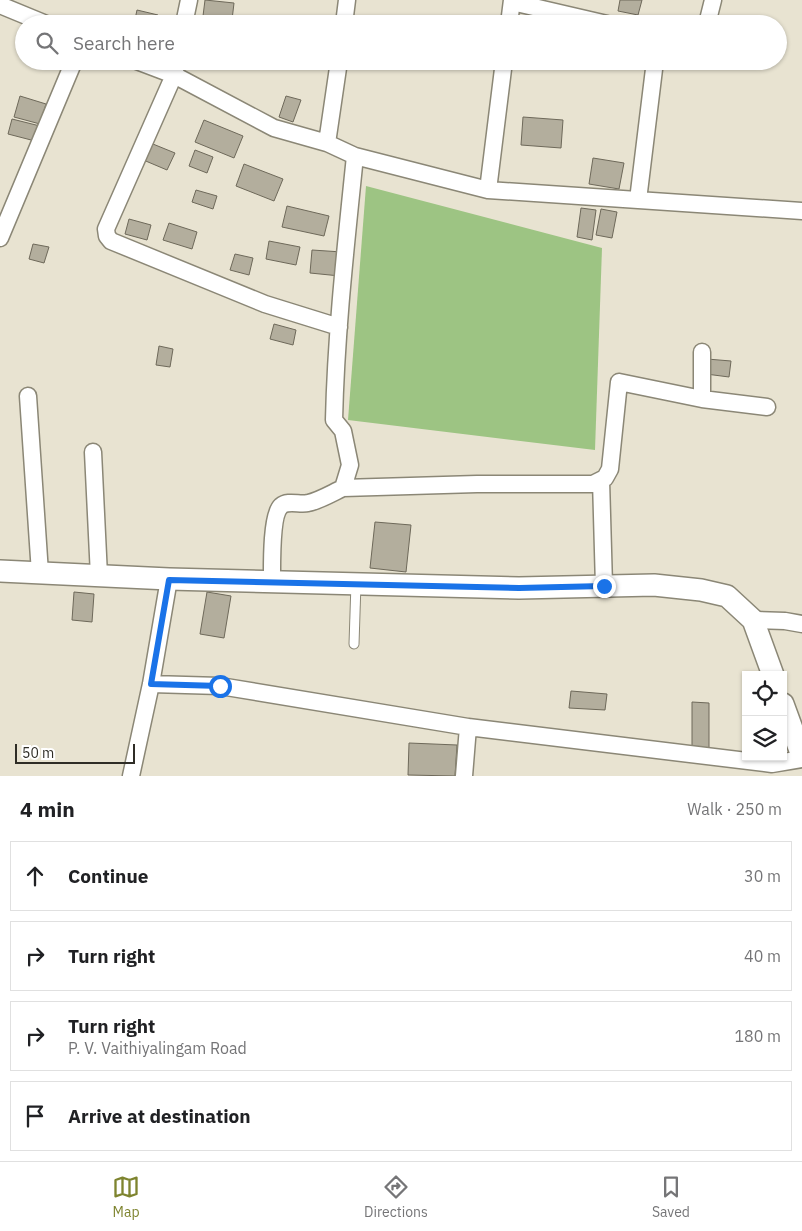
<!DOCTYPE html>
<meta charset="utf-8">
<style>
:root{--surface:#fff;--page:#f2f2f2;--text:#202124;--muted:#757577;--line:#e0e0e0;--accent:#7e842f}
body{margin:0;font-family:"IBM Plex Sans",sans-serif;background:var(--page);color:var(--text)}
.controls{position:absolute;right:15px;bottom:15px;display:grid;overflow:hidden;border-radius:0px;box-shadow:0 1px 4px #0004}
.controls button{width:45px;height:45px;display:grid;place-items:center;padding:0;border:0;border-bottom:1px solid var(--line);background:var(--surface);color:var(--text);font:25px sans-serif}
.scale{position:absolute;left:15px;bottom:12px;width:120px;box-sizing:border-box;padding-left:5px;border:2px solid #2f2d26;border-top:0;font-size:14px;line-height:18px;white-space:nowrap;color:#2f2d26;-webkit-text-stroke:4px #fff;paint-order:stroke}
.stop{position:absolute;width:15px;height:15px;margin:-11px;border:4px solid #1a73e8;border-radius:50%;background:#fff}
.stop.end{background:#1a73e8;border-color:#fff;box-shadow:0 1px 5px #0008}
.list{margin:0;padding:0;list-style:none}
h2{display:flex;justify-content:space-between;align-items:center;height:65px;margin:0;padding:0 20px;font-size:21px}
h2 small{font-size:16px;font-weight:400;color:var(--muted)}
.list li{display:grid;grid-template-columns:32px 1fr auto;gap:15px;align-items:center;box-sizing:border-box;height:70px;margin:0 10px 10px;padding:0 10px;border:1px solid var(--line);border-radius:0px}
.list b{display:block;font-size:19px;white-space:nowrap}
.list p{margin:0;font-size:16px;white-space:nowrap;color:var(--muted)}
.list em{font-size:16px;font-style:normal;color:var(--muted)}
.icon{flex:none;width:28px;height:28px;fill:none;stroke:currentColor;stroke-width:2;stroke-linecap:round;stroke-linejoin:round}
.map{position:relative;flex:none;width:802px;height:776px;overflow:hidden}
.search{position:absolute;background:var(--surface);box-shadow:0 1px 4px #0004;left:15px;right:15px;top:15px;height:55px;display:flex;align-items:center;gap:12px;box-sizing:border-box;padding:0 18px;border-radius:28px;color:var(--muted);font-size:19px}
.sheet{height:385px;background:var(--surface)}
nav{display:flex;justify-content:space-around;align-items:center;box-sizing:border-box;height:70px;border-top:1px solid var(--line);background:var(--surface);font-size:14px;color:var(--muted)}
nav a{display:grid;justify-items:center;gap:2px}
nav .on{color:var(--accent)}
.map>svg:first-child{display:block}
</style>
<div class="map">
<svg width="802" height="776" viewBox="0 0 802 776">
<rect width="100%" height="100%" fill="#e8e3d1"/>
<path fill="#9dc483" d="M366,186L602,248L595,450L348,420Z"/>
<path fill="#b3ae9d" stroke="#6e695a" d="M205,0L234,3L232,20L203,16Z
M620,0H642L638,15L618,11Z
M137,10L158,15L156,24H134Z
M453,61H484V66L453,63Z
M20,96L46,104L40,124L14,117Z
M286,96L301,100L293,122L279,117Z
M523,117L563,120L561,148L521,145Z
M12,119L40,126L35,141L8,134Z
M204,120L243,136L234,158L195,142Z
M148,142L175,153L167,170L141,159Z
M195,150L213,157L207,173L189,166Z
M593,158L624,163L619,189L589,184Z
M244,164L283,179L274,201L236,186Z
M196,190L217,196L213,209L192,202Z
M287,206L329,216L324,236L282,227Z
M581,208L596,210L592,240L577,237Z
M601,209L617,212L612,238L596,235Z
M129,219L151,225L147,240L125,234Z
M169,223L197,232L192,249L163,240Z
M269,241L300,247L296,265L266,259Z
M33,244L49,247L44,263L29,259Z
M312,250L342,252L340,276L310,273Z
M235,254L253,258L249,275L230,270Z
M274,324L296,330L293,345L270,339Z
M159,346L173,349L170,367L156,365Z
M707,359L731,361L729,377L706,374Z
M375,522L411,525L406,572L370,568Z
M74,592L94,594L92,622L72,620Z
M207,592L231,596L224,638L200,634Z
M571,691L607,694L605,710L569,708Z
M692,702L709,703V748L692,747Z
M409,743L457,745L455,776L408,775Z"/>
<g fill="none" stroke-linecap="round" stroke-linejoin="round">
<defs>
<path id="service" d="M354,644L356,583"/>
<path id="minor" d="M512,2L607,24
M0,5L46,24
M184,24L189,0
M344,24L347,0
M509,24L512,0
M707,24L713,0
M137,61L174,75L274,128L327,143L355,156L488,190L802,211
M177,61L174,75L106,229L107,236L111,241L265,304L339,327
M327,143L339,61
M488,190L504,61
M638,200L655,61
M0,238L74,61
M702,352V399L767,407
M28,396L40,573
M93,452L99,576
M601,480L604,586
M343,488L477,484H593L605,478L610,469L619,382L702,399
M272,582C272,567 271,515 281,506C288,500 300,505 308,503C319,501 332,493 343,488L350,465L343,431L334,420C336,332 346,244 355,156
M753,620L785,621L802,624
M151,684L220,686L468,727L464,776
M468,727L772,764L802,759
M131,776L151,684L169,579"/>
<path id="tertiary" d="M0,571L169,579L519,588L654,585L701,590L727,596L753,620L773,675
M783,704L802,756"/>
</defs>
<use href="#service" stroke="#8b8776" stroke-width="11"/>
<use href="#minor" stroke="#8b8776" stroke-width="19"/>
<use href="#tertiary" stroke="#8b8776" stroke-width="24"/>
<use href="#service" stroke="#fff" stroke-width="9"/>
<use href="#minor" stroke="#fff" stroke-width="16"/>
<use href="#tertiary" stroke="#fff" stroke-width="21"/>
</g>
<g fill="none" stroke-linecap="round" stroke-linejoin="round">
<path stroke="#1a73e8" stroke-width="6" d="M220,686L151,684L169,580L519,588L604,586"/>
</g>
</svg>
<div class="controls">
<button><svg class="icon" aria-label="locate" viewBox="0 0 24 24"><circle cx="12" cy="12" r="6"/><path d="M12 2v4M12 18v4M2 12h4M18 12h4"/></svg></button>
<button><svg class="icon" aria-label="layers" viewBox="0 0 24 24"><path d="M12 4l9 5-9 5-9-5zM3 14l9 5 9-5"/></svg></button>
</div>
<div class="scale">50 m</div>
<div class="stop" style="left:220px;top:686px"></div>
<div class="stop end" style="left:604px;top:586px"></div>
<div class="search"><svg class="icon" aria-label="search" viewBox="0 0 24 24"><circle cx="10" cy="10" r="6"/><path d="M15 15l6 6"/></svg>Search here</div>
</div>
<section class="sheet">
<h2>4 min<small>Walk · 250 m</small></h2>
<ul class="list">
<li><svg class="icon" aria-label="ahead" viewBox="0 0 24 24"><path d="M12 20V5M6 11l6-6 6 6"/></svg><div><b>Continue</b></div><em>30 m</em></li>
<li><svg class="icon" aria-label="right" viewBox="0 0 24 24"><path d="M7 20v-9h11M14 6l5 5-5 5"/></svg><div><b>Turn right</b></div><em>40 m</em></li>
<li><svg class="icon" aria-label="right" viewBox="0 0 24 24"><path d="M7 20v-9h11M14 6l5 5-5 5"/></svg><div><b>Turn right</b><p>P. V. Vaithiyalingam Road</p></div><em>180 m</em></li>
<li><svg class="icon" aria-label="arrive" viewBox="0 0 24 24"><path d="M6 21V4h12l-3 4 3 4H6"/></svg><div><b>Arrive at destination</b></div></li>
</ul>
</section>
<nav>
<a class="on"><svg class="icon" aria-label="map" viewBox="0 0 24 24"><path d="M3 6l6-2 6 2 6-2v14l-6 2-6-2-6 2zM9 4v14M15 6v14"/></svg>Map</a>
<a><svg class="icon" aria-label="directions" viewBox="0 0 24 24"><path d="M12 3l9 9-9 9-9-9zM9 14v-3h6M13 9l2 2-2 2"/></svg>Directions</a>
<a><svg class="icon" aria-label="saved" viewBox="0 0 24 24"><path d="M7 4h10v16l-5-4-5 4z"/></svg>Saved</a>
</nav>
